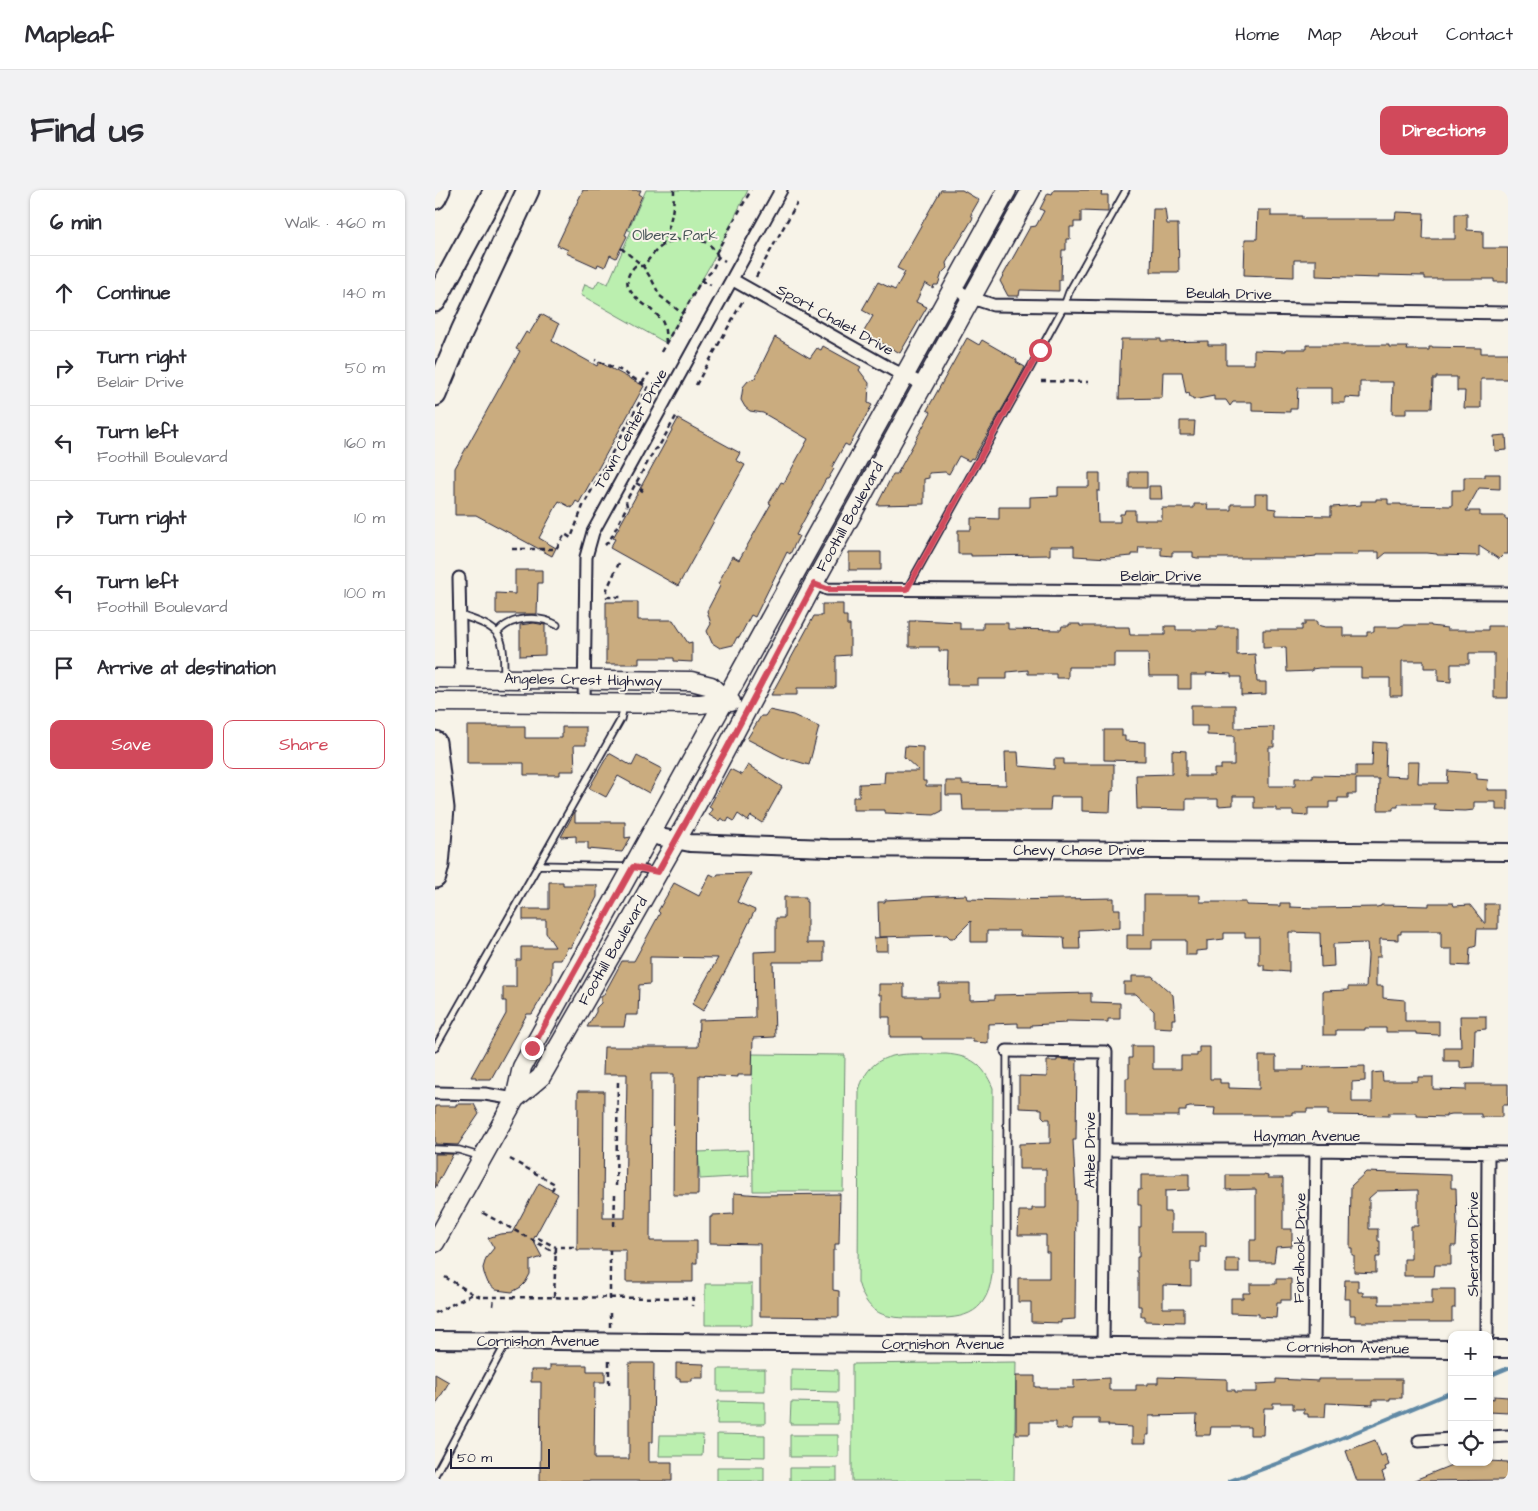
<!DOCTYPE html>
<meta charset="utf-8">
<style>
:root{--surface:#fff;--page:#f2f2f3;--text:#2b2b33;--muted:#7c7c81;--line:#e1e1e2;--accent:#d1495b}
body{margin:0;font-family:"Architects Daughter",sans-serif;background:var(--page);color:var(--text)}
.controls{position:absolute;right:15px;bottom:15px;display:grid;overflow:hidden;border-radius:10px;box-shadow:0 1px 4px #0004}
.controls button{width:45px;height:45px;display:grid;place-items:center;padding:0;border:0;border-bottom:1px solid var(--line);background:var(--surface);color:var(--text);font:25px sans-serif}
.scale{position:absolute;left:15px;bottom:12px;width:100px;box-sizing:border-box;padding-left:5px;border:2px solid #22223b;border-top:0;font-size:14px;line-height:18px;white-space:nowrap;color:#22223b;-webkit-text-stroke:4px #f7f3e8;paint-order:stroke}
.stop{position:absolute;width:15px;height:15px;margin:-11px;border:4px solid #d1495b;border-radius:50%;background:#fff}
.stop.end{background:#d1495b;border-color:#fff;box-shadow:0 1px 5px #0008}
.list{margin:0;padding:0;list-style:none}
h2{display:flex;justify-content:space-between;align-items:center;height:65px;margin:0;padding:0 20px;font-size:21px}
h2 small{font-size:16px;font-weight:400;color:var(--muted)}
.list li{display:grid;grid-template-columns:32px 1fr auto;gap:15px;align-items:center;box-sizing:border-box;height:75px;padding:0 20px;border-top:1px solid var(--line)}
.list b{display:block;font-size:19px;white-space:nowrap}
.list p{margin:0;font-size:16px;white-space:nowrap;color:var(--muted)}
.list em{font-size:16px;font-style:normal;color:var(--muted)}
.actions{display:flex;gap:10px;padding:15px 20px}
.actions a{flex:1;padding:11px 0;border:1px solid var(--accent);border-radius:10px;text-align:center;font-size:18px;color:var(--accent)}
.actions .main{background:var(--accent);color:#fff}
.icon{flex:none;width:28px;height:28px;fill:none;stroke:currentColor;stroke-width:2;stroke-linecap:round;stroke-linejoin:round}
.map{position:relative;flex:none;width:1073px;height:1291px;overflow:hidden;border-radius:10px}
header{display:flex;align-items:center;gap:30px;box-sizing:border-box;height:70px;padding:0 25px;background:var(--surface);border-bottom:1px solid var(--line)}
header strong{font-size:24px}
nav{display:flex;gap:28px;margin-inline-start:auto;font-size:18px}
.intro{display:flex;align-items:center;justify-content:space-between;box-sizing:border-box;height:120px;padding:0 30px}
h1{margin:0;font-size:35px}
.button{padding:12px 22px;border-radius:10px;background:var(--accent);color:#fff;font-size:18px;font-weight:700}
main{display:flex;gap:30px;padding:0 30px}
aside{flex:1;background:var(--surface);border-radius:10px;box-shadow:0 1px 4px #0004}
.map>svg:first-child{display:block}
</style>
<header>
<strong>Mapleaf</strong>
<nav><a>Home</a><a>Map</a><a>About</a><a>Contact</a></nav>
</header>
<div class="intro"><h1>Find us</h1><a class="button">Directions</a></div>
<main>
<aside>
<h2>6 min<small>Walk · 460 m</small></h2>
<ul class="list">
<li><svg class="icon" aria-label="ahead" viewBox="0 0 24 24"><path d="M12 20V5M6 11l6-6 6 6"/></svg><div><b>Continue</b></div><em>140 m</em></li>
<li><svg class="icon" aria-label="right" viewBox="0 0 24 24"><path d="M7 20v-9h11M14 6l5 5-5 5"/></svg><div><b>Turn right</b><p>Belair Drive</p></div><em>50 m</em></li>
<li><svg class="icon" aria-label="left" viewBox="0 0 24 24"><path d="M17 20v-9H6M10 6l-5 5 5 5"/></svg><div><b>Turn left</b><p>Foothill Boulevard</p></div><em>160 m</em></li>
<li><svg class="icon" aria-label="right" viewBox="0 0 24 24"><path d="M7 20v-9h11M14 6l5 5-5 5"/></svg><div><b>Turn right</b></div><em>10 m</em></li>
<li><svg class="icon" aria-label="left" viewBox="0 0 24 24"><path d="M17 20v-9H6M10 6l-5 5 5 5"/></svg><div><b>Turn left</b><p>Foothill Boulevard</p></div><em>100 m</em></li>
<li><svg class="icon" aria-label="arrive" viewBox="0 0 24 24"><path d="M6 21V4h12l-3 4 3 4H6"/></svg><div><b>Arrive at destination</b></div></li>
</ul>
<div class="actions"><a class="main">Save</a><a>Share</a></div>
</aside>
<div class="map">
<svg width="1073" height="1291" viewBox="0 0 1073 1291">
<rect width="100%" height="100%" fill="#f7f3e8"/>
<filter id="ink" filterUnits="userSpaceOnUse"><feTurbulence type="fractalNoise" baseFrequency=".02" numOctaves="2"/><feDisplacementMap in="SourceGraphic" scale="10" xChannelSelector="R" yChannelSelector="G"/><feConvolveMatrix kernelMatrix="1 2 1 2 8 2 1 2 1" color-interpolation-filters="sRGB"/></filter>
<g filter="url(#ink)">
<path fill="#bbefaf" stroke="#6e8875" d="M211,0H313L278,70L231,153L146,105L150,94L159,98L164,90L173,94L196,41L193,40Z
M317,864L410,865L408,1001H318Z
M511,864C536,866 548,874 558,898L557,1085C551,1128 525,1129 489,1128C455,1128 434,1130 423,1092L424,900C437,856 473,865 511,864Z
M313,960L314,986L265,989L263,962Z
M270,1094H317V1135H270Z
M581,1172L579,1291H417V1174Z
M283,1179H330V1201H283Z
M356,1179L403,1180V1202L356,1201Z
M283,1211L330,1212V1234H282Z
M356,1212L403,1213V1234H355Z
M282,1244L330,1245V1267L282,1266Z
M225,1245H268L267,1266H224Z
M355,1245H403V1267H355Z
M282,1277H329V1291H282Z
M355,1278H402V1291H355Z"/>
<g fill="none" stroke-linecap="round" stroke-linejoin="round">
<path stroke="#6189a5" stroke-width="4" d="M1054,1186L1073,1178
M795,1291L868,1264L1017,1202"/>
</g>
<path fill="#caac7f" stroke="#22223b" d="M148,0H206L204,4L207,6L190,45L192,46L181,68L175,65L170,77L163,74L162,77L131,63L133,60L122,55Z
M506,0H527L544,10L536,24L538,28L511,73L512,78L507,83L503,95H499L498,98L490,93L481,112L492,117L465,163L428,143L438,126L427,120L443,92L460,100L470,82L462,78Z
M619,0H667L666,5H673V22L646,21V32H639V37H635V49H631V60H627L626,90H624V101L585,100L584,106H573L565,91L595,37L601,36L609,21L605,19L613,3L617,4Z
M718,19H730L732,34H743L744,82H716Z
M823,20H836V26H867V29H960L961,22L989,23L988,49H1020V24H1032V40L1048,41V58H1073V92H1059V89H990V86L944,85V88L881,86V70H859V87L809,85L810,49H822Z
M106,124L124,134L117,151L162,176L164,172L209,196L144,313L141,311L137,318L124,311L104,348L121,358L117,366L41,325H20V278L85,161L81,159L91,142L94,144Z
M340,147L375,168L382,158L386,160L388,156L426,177L424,180L434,193L433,213L437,215L414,256L410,254L397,277L399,279L393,289H391L361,345L364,346L355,364L352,362L320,427L316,425L304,448L302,447L298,455L285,458L277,453L272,441L276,434L272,421L285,396L283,394L297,366L304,370L336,314L334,313L346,292L349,293L373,249L328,223L315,221L310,217L306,210L308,197L313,191L320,188Z
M532,148L544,155L547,150L582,170L581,172L590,177L579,198L538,269L536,268L534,271L524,266L514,284L510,282L494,283V288L489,289V314L442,315L458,284H462L496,222L492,220Z
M686,149H726V152L773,151V155H791V174H819V160L851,161V159H872V155H954V157H973L972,160H994V157L1046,158V163H1073V189H1046V218H1029L1030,201H1022V187H1001V189H998L997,218H971V224H957L958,192H925V208L910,207V213H897V198H863L862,219H855V222L817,221V212H798L795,216L791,210H779V206L758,210L757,207H755L754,203L751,204L747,182H728L727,208L684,209Z
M243,229L305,263L301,270L310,275L243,396L175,358L180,349L178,348Z
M745,231H760L759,245H745Z
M1071,245L1072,260L1060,261L1059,246Z
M694,282H712V298H694Z
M654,283H665V301H662L663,332H685V324H689L690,320H700V330H727V318H759V314H773L772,320H796V314H820V304H833V318L841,319V325L896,326V317L926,315V311H941V309H953V314H966V315L1017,316V300H1029V287H1050V284H1065V299L1044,298L1031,321H1045V326H1070V329H1073V364H1069L1064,369L1044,356V366L1002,365V364L992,363H951L944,369V362H923V365H881V366L862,368H762L758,367V362H737V366L726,365V357H704L703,364H697V366L674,368L639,366V356H615V365L536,366V364H523V340H536V328L564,329V317H595V307L623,306V297H654Z
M714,296H726L727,309H714Z
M414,362H446V380H414Z
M80,380H107V393H103L102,424H61V403L80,404Z
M171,412H203V430H238L253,453L257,452V472L239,471V468H204V474H171Z
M387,414H408V426H412V435H415V465L401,466V497H399V498H362V505H336L379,426H387Z
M481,430L525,432V439H548V433H573V439L626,440L627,436H634V434H645V436H679V437H694L695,445H730V436H741V440H782V437H802V465L820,464L822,492H831V504L806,505V487H796V484L771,483L772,485H756V499H743V486H714L713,463H679V477H633V488H621V484H593V480L572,482V489H543V495H512L513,461H504V457H474V431H481Z
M870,431H882V435L890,437H908V446H932V442H939V437H964L968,435H996V436L1012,438V440H1053V436H1073V508H1059V463H1034V474H1016V492L1003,491V478H989V471H967V506H955V488H926V478H884L877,479V481L852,482L851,457L828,458V440H867V435H870Z
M99,433L110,435V465L85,466V435Z
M756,515H800V538L839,537V557H834V596H860V588H878V585L921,586V576H937L938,552L951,553L950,586L972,587V572H984L983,593H1012L1013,581L1042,583V589L1053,590L1052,600H1073V620H1061V612H1039V620L1030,621L999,620L1000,614H963V617H958V620H943L944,589H921V604H913V608H903V612H894V618H873V626L858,625V621H841V618H819V606H798V615L783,616V609H751V620L702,619L701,585L737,584V560L751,561V586H779V579H786V575H799V546L772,545V536H756Z
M334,520L358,525L384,537L374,575L347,567L312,549L326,526H330Z
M32,536H90V548H127V537H151V555H139L140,581H125V585H89V573H32Z
M669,540H687V546H690V551L710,552V571L669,570Z
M470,556L488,557V591H491V596H507V621L499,625L450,623V620H418V607H424V594L449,593L450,581H484L469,567Z
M570,562H583L584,576L619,579V569H629V574H679V601H676L675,622L647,621V607H616L615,620H528L527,605H511V591H527V594L571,595Z
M174,563L197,576L202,566L227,579L214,603L183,586L171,607L154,598Z
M313,575L347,597L327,633L316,626L313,631L303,624L299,631L294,628L292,632L286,628L284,631L274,625L277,619L274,617L295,579L307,585Z
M140,621V632H190V648L196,647L187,662L153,659V652H141V646L126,647Z
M316,683L302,712L320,720L292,778L268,821L257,814L283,768L215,767V794L204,795L203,825H191L189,837H152L161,822V818L166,813V806H168L187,771H199L225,723L223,721L239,693L264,706L275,684L281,687L283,684Z
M114,692H128V695H162V707L140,749L135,758L133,757L126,770H117V790L97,824H92L56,889H41V887H36L71,824V811H68V797H81V770H86V757H120L111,743V730H88V719H114Z
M531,705L532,709L574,710L679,708V719H685V738L644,740L645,759H630L629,747L585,746V741H552V752H536V731L519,748H515L512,745L444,747L443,712H450V710L487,708V707Z
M709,705H765V712H811V715L845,716V713H855V717L880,718L942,717L946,716V715L994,716V713H1018L1019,716L1035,715L1050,734V714H1063V739H1042L1041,756L1035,758L1034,776L1017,775V759H1006V741H966V744H963V750L945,749V767H941V796H948V808L970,810V831H1004V845L981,844V842H951V838H930V840H901V845H888V801L913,800V797H931L933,766L932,753L898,754L899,776L886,777L885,743L854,742V782L829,780V775H824V747H810V743H789V749L772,751V760L761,761V765H751V750H717V759H692V745H709Z
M349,707H371V712H372V753H389V772H338L340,847L318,848L317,885H303V887L264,885L263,1005H238L239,884H216L215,1051H262V1073H258V1092H191V1060H142L143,901H169L168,1028H190L192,884H168L169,857H263L264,830L320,828L319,762L341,761V728H349Z
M453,747V761H440L439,748Z
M697,786H717L738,805L740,829H737V838L719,837V821L701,804H689V792H697Z
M444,794H469V807H504V794H535V810L560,809V805L656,803V812L685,813V829H673V832L631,831V833L596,835V837H583V833L553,834V853L538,852V849H487V847H455V827H447V805H444Z
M1025,826H1051V839L1040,840L1039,877L1025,878V871H1009V857H1026Z
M697,856H718V879H746V866H762V863H764V857H775V889H785V893H794V898L824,899V866H841V880H869V876L886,877L930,876V891L917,892V912H937V883L947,882L948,891H983V887H998V899L1031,900V894H1073V915H1067V927H1046V924H1017L1011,925V927L982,926V923H954V926L893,925V919H872V922H857V925H779L780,918L755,917L751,918V921H744V926H691V888H694V868H697Z
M622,869L642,870L641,950H638L641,1008L640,1129L626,1130V1133L596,1132V1112H583V1088H614V1062H611V1045H583L584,1021H597V1018H611V979H584V954L615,953V929H610L607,926V919L584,918V886L612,887V871H622Z
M21,914H39L44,924L23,955L0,954V916H21Z
M0,964H18L0,998Z
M931,982L1016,985V998H1021L1022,1036L1021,1056H1016V1075H1000L999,1086H969V1069H976V1036H983V1000L942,1001L934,1008V1039H943V1051H945V1067H941V1083L919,1082V1065H917V1058H915L916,996Z
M741,984H754V1000L730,1001V1022H735V1024H736V1042H771V1057H765V1072H756V1096L728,1095V1118H749V1132L710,1131V1126H706V1116H703V1082H702V1067H704V1037H706V1015H703V1000H706V985H741Z
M791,985H829L833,986V988H848V1039H857V1056L841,1057L839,1072H815V1050H821V999L791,1000Z
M104,993L123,1004L98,1050L107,1067L95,1071V1084L90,1093L86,1097L77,1102L61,1100L53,1093L49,1083L48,1078L51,1068L59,1058L53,1048L65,1044L77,1043Z
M299,1003L326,1005L405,1004L404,1054H400V1060H398V1100L404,1101V1127L325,1126V1054L275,1053V1027H277V1025L299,1024Z
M791,1069H804V1083H791Z
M841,1089H856V1110H846V1113H842L841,1128L824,1127V1124L796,1123V1108H808V1103H815V1094H841Z
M910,1090H923V1102H928V1106H944V1114H997V1099H1020V1118H1017V1132H920V1125H915V1109H909Z
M194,1173H219L218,1252H214V1272H237V1291H105L106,1192H96V1180H115V1175H152V1181H170V1192H160L159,1269H194Z
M241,1173L269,1174V1188H257V1191H245V1188H241Z
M0,1184L14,1192L0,1216Z
M581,1186H600V1197H605V1198H639V1190L674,1188V1200H701V1195H712V1193H723V1187L792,1189V1200H800V1202H822V1194L841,1193V1189L883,1191V1189H967V1208H955V1210H938V1215L891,1213L890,1227H873V1224H869V1219H858V1213H838V1218H829L828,1245H815V1237H776L775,1245H761L762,1225L714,1226V1245H711V1253H697V1237L673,1236V1234H664V1229H637V1239H621V1232H595V1244H581Z
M1059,1206L1073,1207V1223L1054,1222V1208L1059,1209Z
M940,1250L946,1266L950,1264L954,1275L950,1277L951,1280L947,1282L950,1291H922L911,1261Z
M1054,1271L1073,1272V1290L977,1291L1024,1272H1054Z"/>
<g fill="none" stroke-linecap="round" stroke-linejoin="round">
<defs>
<path id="lane" d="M472,399L592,184L629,116L634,102L691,0
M25,425C67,439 69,442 69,487
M63,442C77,426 104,425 122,435
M104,675L198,677L222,682
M0,858L186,529L189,515
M572,861V1153
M0,959L24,960L44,966
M0,1285L71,1153"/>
<path id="street" d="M298,90L458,180L488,194
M518,98L537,108L558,115L1073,123
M24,388L26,488
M379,393L392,399L1073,403
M149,514L151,367L158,342L346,0
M572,861L671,862L668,1157
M0,903L50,904L80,909
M671,960H881L1073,963
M1052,1145L1053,963
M879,1157L881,960
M1054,1247L1073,1246
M984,1251L1017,1249"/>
<path id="secondary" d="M215,645L255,653L393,658L1073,662
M0,1150L1017,1159
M1054,1159H1073"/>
<path id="primary" d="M0,488L256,491L276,496L290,510
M0,512L266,514L290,510L296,512
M80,909L106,887L190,741L262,614L379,393L596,0
M0,1053L80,909L87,877L572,0"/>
<path id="highway" d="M0,8L4,0
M0,111L60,0
M0,205L27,141L93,0
M0,552L8,618L3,675L0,687"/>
</defs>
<use href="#lane" stroke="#22223b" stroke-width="9"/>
<use href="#street" stroke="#22223b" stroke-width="15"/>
<use href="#secondary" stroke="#22223b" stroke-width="20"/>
<use href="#primary" stroke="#22223b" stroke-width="21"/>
<use href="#highway" stroke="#22223b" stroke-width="25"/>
<path stroke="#22223b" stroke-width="2.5" stroke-dasharray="5 4" stroke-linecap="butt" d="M226,56C235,38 239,20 239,0
M186,58L208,76L217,90L225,106L248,124
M281,63L316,0
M321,87L362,13
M266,91L277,81L283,67L290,71
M231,153C230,144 231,134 224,127C212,113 177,100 200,76H208C214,70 219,61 227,56C244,44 276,45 283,67
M226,162L266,91L276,95
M606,191L653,192
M207,193L214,183
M261,195L307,112
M169,277L174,279
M201,293L208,297L206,300L211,303
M170,355L175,350L192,316L191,311L220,259L223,258L243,223
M77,359H121L130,344L136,348L148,316L213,197L185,180L160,170
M184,373L172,399V407H189
M75,969L120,994L117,1000
M181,996L183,892
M48,1023L121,1063
M179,1036L180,1005
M103,1048L121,1057
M10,1087L38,1104
M119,1107L121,1057H142
M175,1110V1060
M58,1116L59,1107
M0,1123L38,1104L46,1107L258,1108L257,1116
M175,1123V1137
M174,1194V1168"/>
<use href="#lane" stroke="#f7f3e8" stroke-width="5.5"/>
<use href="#street" stroke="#f7f3e8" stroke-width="11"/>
<use href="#secondary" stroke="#f7f3e8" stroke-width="16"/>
<use href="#primary" stroke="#f7f3e8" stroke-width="18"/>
<use href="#highway" stroke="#f7f3e8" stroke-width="21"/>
</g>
</g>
<g fill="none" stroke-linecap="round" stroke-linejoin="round" filter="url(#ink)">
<path stroke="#d1495b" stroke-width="6" d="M97,858L198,677L223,682L291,560L379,394L392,399H472L605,160"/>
</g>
<g text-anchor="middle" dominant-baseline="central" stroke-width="4" stroke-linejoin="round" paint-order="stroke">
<g font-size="15" fill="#485558" stroke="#f7f3e8">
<text x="240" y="45">Olberz Park</text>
</g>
<g font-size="15" fill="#22223b" stroke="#f7f3e8">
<text transform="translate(794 104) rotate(1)">Beulah Drive</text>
<text transform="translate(400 130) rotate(29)">Sport Chalet Drive</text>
<text transform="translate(196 239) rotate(-61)">Town Center Drive</text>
<text transform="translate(415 327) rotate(-61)">Foothill Boulevard</text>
<text x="726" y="386">Belair Drive</text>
<text transform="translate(148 490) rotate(1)">Angeles Crest Highway</text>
<text x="644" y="660">Chevy Chase Drive</text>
<text transform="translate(178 761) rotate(-60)">Foothill Boulevard</text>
<text x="872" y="946">Hayman Avenue</text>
<text transform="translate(655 960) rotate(-90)">Atlee Drive</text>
<text transform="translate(1038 1054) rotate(-90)">Sheraton Drive</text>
<text transform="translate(865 1058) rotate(-89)">Fordhook Drive</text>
<text x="103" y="1151">Cornishon Avenue</text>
<text x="508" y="1154">Cornishon Avenue</text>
<text transform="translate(913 1158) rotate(1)">Cornishon Avenue</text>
</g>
</g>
</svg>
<div class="controls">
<button>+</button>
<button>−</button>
<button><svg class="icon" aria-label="locate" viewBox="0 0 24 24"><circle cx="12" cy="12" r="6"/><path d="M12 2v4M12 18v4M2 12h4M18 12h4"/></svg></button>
</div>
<div class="scale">50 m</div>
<div class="stop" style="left:605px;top:160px"></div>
<div class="stop end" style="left:97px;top:858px"></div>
</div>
</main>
